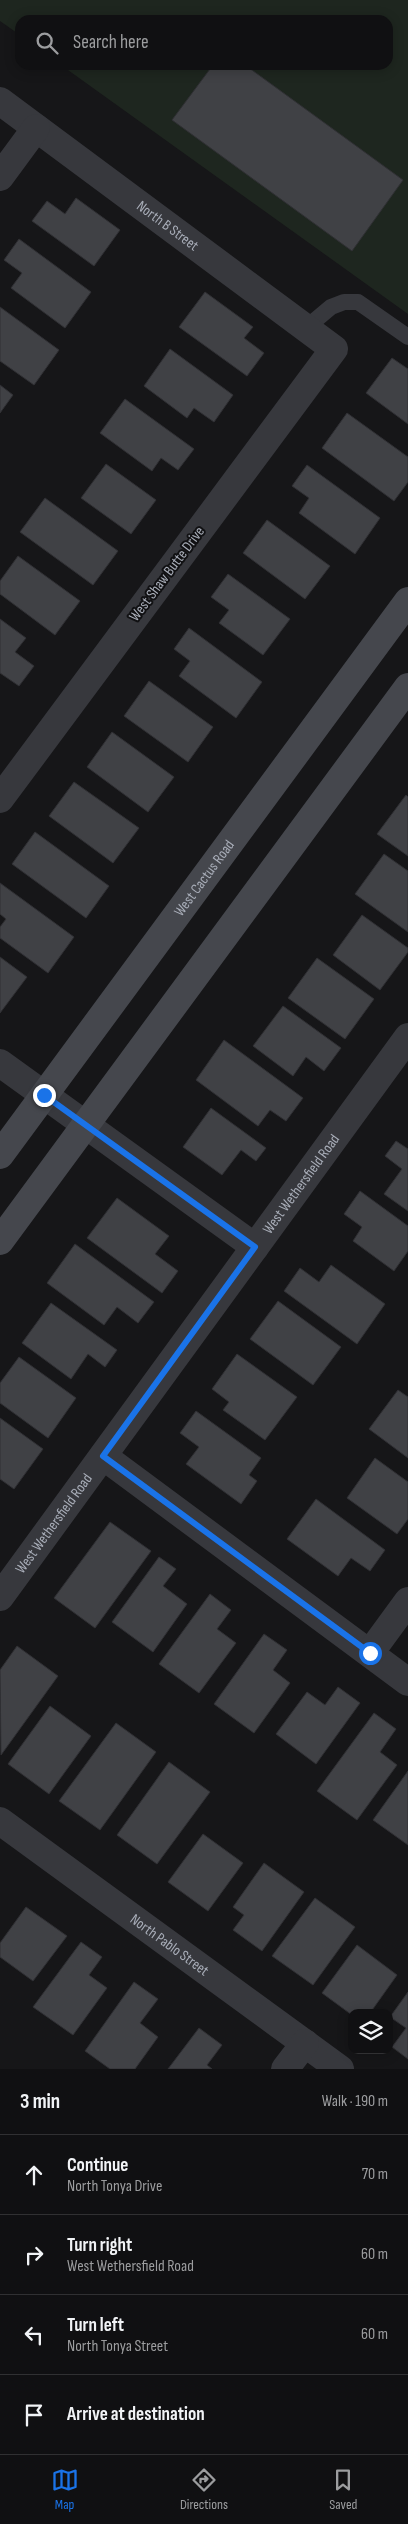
<!DOCTYPE html>
<meta charset="utf-8">
<style>
:root{--surface:#101012;--page:#19191b;--text:#f1f3f6;--muted:#9c9d9f;--line:#303032;--accent:#1a73e8}
body{margin:0;font-family:"Sofia Sans Condensed",sans-serif;background:var(--page);color:var(--text)}
.controls{position:absolute;right:15px;bottom:15px;display:grid;overflow:hidden;border-radius:10px;box-shadow:0 2px 12px #0003}
.controls button{width:45px;height:45px;display:grid;place-items:center;padding:0;border:0;border-bottom:1px solid var(--line);background:var(--surface);color:var(--text);font:25px sans-serif}
.stop{position:absolute;width:15px;height:15px;margin:-11px;border:4px solid #1a73e8;border-radius:50%;background:#fff}
.stop.end{background:#1a73e8;border-color:#fff;box-shadow:0 1px 5px #0008}
.list{margin:0;padding:0;list-style:none}
h2{display:flex;justify-content:space-between;align-items:center;height:65px;margin:0;padding:0 20px;font-size:21px}
h2 small{font-size:16px;font-weight:400;color:var(--muted)}
.list li{display:grid;grid-template-columns:32px 1fr auto;gap:15px;align-items:center;box-sizing:border-box;height:80px;padding:0 20px;border-top:1px solid var(--line)}
.list b{display:block;font-size:19px;white-space:nowrap}
.list p{margin:0;font-size:16px;white-space:nowrap;color:var(--muted)}
.list em{font-size:16px;font-style:normal;color:var(--muted)}
.icon{flex:none;width:28px;height:28px;fill:none;stroke:currentColor;stroke-width:2;stroke-linecap:round;stroke-linejoin:round}
.map{position:relative;flex:none;width:408px;height:2069px;overflow:hidden}
.search{position:absolute;background:var(--surface);box-shadow:0 2px 12px #0003;left:15px;right:15px;top:15px;height:55px;display:flex;align-items:center;gap:12px;box-sizing:border-box;padding:0 18px;border-radius:15px;color:var(--muted);font-size:19px}
.sheet{height:385px;background:var(--surface)}
nav{display:flex;justify-content:space-around;align-items:center;box-sizing:border-box;height:70px;border-top:1px solid var(--line);background:var(--surface);font-size:14px;color:var(--muted)}
nav a{display:grid;justify-items:center;gap:2px}
nav .on{color:var(--accent)}
.map>svg:first-child{display:block}
</style>
<div class="map">
<svg width="408" height="2069" viewBox="0 0 408 2069">
<rect width="100%" height="100%" fill="#161618"/>
<path fill="#1e261f" d="M0,0H408V314L61,65H388V20H20V35L0,21Z"/>
<path fill="#404145" stroke="#303034" d="M213,65H245L403,180L352,251L172,120Z
M76,198L120,230L94,266L32,221L47,201L65,214Z
M19,239L91,292L65,328L11,288L22,273L4,260Z
M205,292L253,327L244,338L264,353L247,376L179,327Z
M0,307L59,350L34,385L0,361Z
M170,349L233,395L214,422L194,408L187,418L144,386Z
M392,358L408,369V424L366,393Z
M0,385L13,395L0,413Z
M125,399L194,449L178,470L161,458L152,471L100,433Z
M347,413L408,457V482L394,501L322,448Z
M106,464L156,500L131,534L81,498Z
M307,465L380,518L355,554L299,513L309,498L292,486Z
M45,498L118,551L93,585L20,532Z
M267,520L330,566L305,599L243,553Z
M18,556L80,601L55,635L0,594V581Z
M228,574L290,619L263,655L219,623L229,610L211,597Z
M0,619L26,638L15,652L34,666L19,686L0,673Z
M189,628L262,682L236,718L179,676L190,661L174,649Z
M149,681L213,727L188,762L124,716Z
M112,732L174,777L148,812L87,767Z
M74,782L139,828L113,863L49,816Z
M406,795L408,797V856L377,834Z
M35,832L109,886L86,918L12,864Z
M384,854L408,871V932L355,894Z
M0,883L74,937L48,973L0,938V927L6,919L0,914Z
M362,915L408,948V952L380,990L333,955Z
M0,957L27,977L0,1013Z
M317,958L374,999L345,1039L288,998Z
M283,1006L341,1048L324,1071L306,1057L293,1076L253,1046Z
M224,1040L303,1098L286,1121L270,1110L258,1126L196,1080Z
M211,1108L266,1148L256,1161L241,1150L222,1175L183,1147Z
M396,1141L408,1149V1211L384,1194L402,1169L385,1156Z
M360,1191L408,1226V1251L394,1271L353,1241L362,1227L344,1214Z
M117,1198L169,1236L155,1254L178,1271L162,1293L87,1238Z
M75,1244L154,1302L138,1323L117,1307L104,1325L47,1283Z
M331,1265L385,1304L357,1344L284,1291L300,1268L319,1282Z
M278,1301L341,1347L313,1385L250,1339Z
M51,1303L117,1350L105,1367L88,1354L71,1379L22,1343Z
M237,1354L297,1397L265,1440L223,1410L229,1402L212,1389Z
M19,1357L76,1398L48,1438L0,1403V1383Z
M398,1390L408,1397V1458L369,1429Z
M196,1411L261,1458L249,1475L257,1481L241,1504L186,1464L199,1447L180,1433Z
M0,1418L43,1449L14,1489L0,1479Z
M375,1458L408,1482V1519L397,1534L347,1498Z
M316,1499L385,1550L370,1571L351,1558L338,1576L287,1539Z
M110,1522L151,1551L95,1628L54,1598Z
M159,1557L176,1569L163,1586L187,1604L153,1652L112,1622Z
M210,1594L231,1610L217,1629L236,1643L199,1693L159,1664Z
M264,1634L287,1650L273,1670L290,1683L254,1733L214,1704Z
M17,1646L58,1676L1,1755L0,1670Z
M338,1687L360,1703L316,1764L276,1734L307,1692L325,1705Z
M50,1706L91,1736L49,1794L8,1764Z
M374,1713L396,1729L380,1752L397,1765L357,1820L317,1791Z
M116,1723L156,1752L100,1830L59,1801Z
M169,1762L210,1792L157,1864L117,1835Z
M408,1771V1845L373,1820Z
M203,1834L243,1863L208,1911L168,1882Z
M264,1863L304,1892L262,1951L233,1930L244,1915L233,1907Z
M315,1898L355,1927L313,1985L272,1956Z
M26,1907L67,1936L33,1981L0,1957V1943Z
M81,1942L102,1957L89,1975L107,1988L73,2035L33,2007Z
M357,1945L397,1975L370,2013H352V2015L322,1993Z
M134,1982L158,1999L140,2023L158,2037L135,2069H110L85,2051Z
M408,1992V2059L392,2047L406,2028L390,2017Z
M199,2028L222,2045L207,2065L212,2069H168Z"/>
<g fill="none" stroke-linecap="round" stroke-linejoin="round">
<path stroke="#37383d" stroke-width="16" d="M306,328L331,307L344,302H358L408,337"/>
<g stroke="#37383d" stroke-width="28">
<path id="s1" d="M0,101L334,349L0,799"/>
<path d="M0,177L36,128"/>
<path d="M0,1063L255,1247"/>
<path d="M103,1456L408,1682"/>
<path id="s2" d="M0,1597L408,1037"/>
<path d="M370,1653L408,1601"/>
<path id="s3" d="M0,1821L340,2069"/>
<path d="M285,2069L305,2043"/>
</g>
<g stroke="#45474d" stroke-width="28">
<path id="s4" d="M0,1155L408,601"/>
<path d="M0,1241L408,687"/>
</g>
</g>
<g fill="none" stroke-linecap="round" stroke-linejoin="round">
<path stroke="#1a73e8" stroke-width="6" d="M44,1095L255,1247L103,1456L370,1653"/>
</g>
<g text-anchor="middle" dominant-baseline="central" stroke-width="4" stroke-linejoin="round" paint-order="stroke">
<g font-size="15" fill="#a8adb8" stroke="#111113">
<text stroke="none"><textPath href="#s1" startOffset="209">North B Street</textPath></text>
<text transform="translate(167 574) rotate(-53)">West Shaw Butte Drive</text>
<text stroke="none"><textPath href="#s4" startOffset="344">West Cactus Road</textPath></text>
<text stroke="none"><textPath href="#s2" startOffset="511">West Wethersfield Road</textPath></text>
<text stroke="none"><textPath href="#s2" startOffset="91">West Wethersfield Road</textPath></text>
<text stroke="none"><textPath href="#s3" startOffset="210">North Pablo Street</textPath></text>
</g>
</g>
</svg>
<div class="controls">
<button><svg class="icon" aria-label="layers" viewBox="0 0 24 24"><path d="M12 4l9 5-9 5-9-5zM3 14l9 5 9-5"/></svg></button>
</div>
<div class="stop" style="left:370px;top:1653px"></div>
<div class="stop end" style="left:44px;top:1095px"></div>
<div class="search"><svg class="icon" aria-label="search" viewBox="0 0 24 24"><circle cx="10" cy="10" r="6"/><path d="M15 15l6 6"/></svg>Search here</div>
</div>
<section class="sheet">
<h2>3 min<small>Walk · 190 m</small></h2>
<ul class="list">
<li><svg class="icon" aria-label="ahead" viewBox="0 0 24 24"><path d="M12 20V5M6 11l6-6 6 6"/></svg><div><b>Continue</b><p>North Tonya Drive</p></div><em>70 m</em></li>
<li><svg class="icon" aria-label="right" viewBox="0 0 24 24"><path d="M7 20v-9h11M14 6l5 5-5 5"/></svg><div><b>Turn right</b><p>West Wethersfield Road</p></div><em>60 m</em></li>
<li><svg class="icon" aria-label="left" viewBox="0 0 24 24"><path d="M17 20v-9H6M10 6l-5 5 5 5"/></svg><div><b>Turn left</b><p>North Tonya Street</p></div><em>60 m</em></li>
<li><svg class="icon" aria-label="arrive" viewBox="0 0 24 24"><path d="M6 21V4h12l-3 4 3 4H6"/></svg><div><b>Arrive at destination</b></div></li>
</ul>
</section>
<nav>
<a class="on"><svg class="icon" aria-label="map" viewBox="0 0 24 24"><path d="M3 6l6-2 6 2 6-2v14l-6 2-6-2-6 2zM9 4v14M15 6v14"/></svg>Map</a>
<a><svg class="icon" aria-label="directions" viewBox="0 0 24 24"><path d="M12 3l9 9-9 9-9-9zM9 14v-3h6M13 9l2 2-2 2"/></svg>Directions</a>
<a><svg class="icon" aria-label="saved" viewBox="0 0 24 24"><path d="M7 4h10v16l-5-4-5 4z"/></svg>Saved</a>
</nav>
